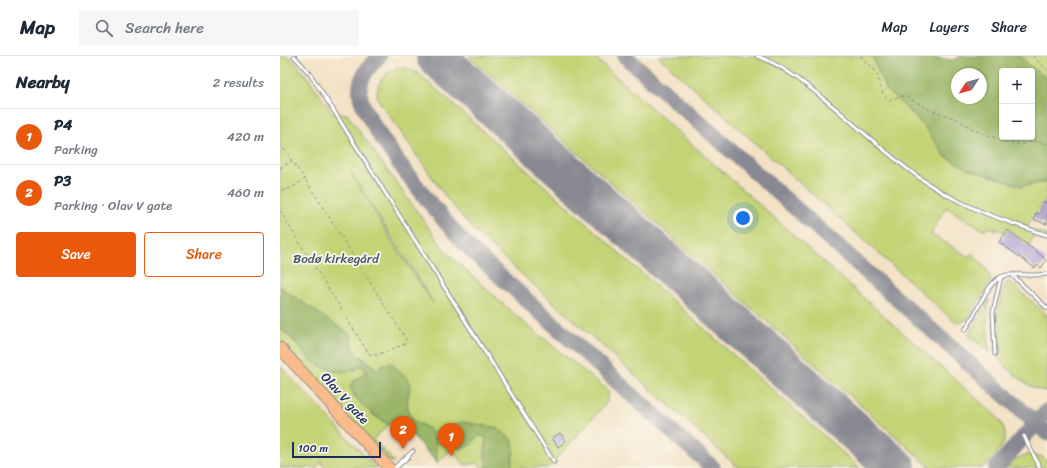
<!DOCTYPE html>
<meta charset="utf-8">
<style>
:root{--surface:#fff;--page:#f6f6f7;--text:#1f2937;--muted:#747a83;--line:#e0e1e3;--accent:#ea580c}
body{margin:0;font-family:Sriracha,sans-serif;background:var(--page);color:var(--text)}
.controls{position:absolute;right:12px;top:12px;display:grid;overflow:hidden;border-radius:4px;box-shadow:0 1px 3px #0004}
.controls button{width:36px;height:36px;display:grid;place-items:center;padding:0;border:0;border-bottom:1px solid var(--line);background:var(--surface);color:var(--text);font:20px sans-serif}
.compass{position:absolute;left:671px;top:12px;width:36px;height:36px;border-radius:50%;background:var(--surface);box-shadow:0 1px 3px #0004;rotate:234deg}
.scale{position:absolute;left:12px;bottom:10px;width:89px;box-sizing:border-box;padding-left:4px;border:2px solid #1b2f5e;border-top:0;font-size:11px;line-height:14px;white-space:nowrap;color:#1b2f5e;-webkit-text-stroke:3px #fbf7ec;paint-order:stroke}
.you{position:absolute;left:463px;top:162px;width:14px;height:14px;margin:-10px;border:3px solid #fff;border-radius:50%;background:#1a73e8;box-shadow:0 0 0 6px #1a73e833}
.badge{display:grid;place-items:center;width:26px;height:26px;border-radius:50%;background:var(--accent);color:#fff;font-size:13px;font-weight:700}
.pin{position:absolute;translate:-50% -33px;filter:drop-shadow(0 1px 2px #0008)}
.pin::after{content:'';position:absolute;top:21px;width:14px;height:12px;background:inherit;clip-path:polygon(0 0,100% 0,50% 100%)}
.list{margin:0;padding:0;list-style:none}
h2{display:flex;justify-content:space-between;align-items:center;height:52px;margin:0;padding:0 16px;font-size:17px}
h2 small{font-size:13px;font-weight:400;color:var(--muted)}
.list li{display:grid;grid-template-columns:26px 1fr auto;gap:12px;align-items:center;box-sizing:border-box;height:56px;padding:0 16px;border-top:1px solid var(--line)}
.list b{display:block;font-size:15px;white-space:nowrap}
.list p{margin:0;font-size:13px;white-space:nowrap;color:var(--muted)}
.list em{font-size:13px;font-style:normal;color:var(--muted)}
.actions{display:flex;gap:8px;padding:12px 16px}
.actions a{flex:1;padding:9px 0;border:1px solid var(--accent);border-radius:4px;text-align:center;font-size:14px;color:var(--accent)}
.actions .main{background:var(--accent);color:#fff}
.icon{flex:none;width:22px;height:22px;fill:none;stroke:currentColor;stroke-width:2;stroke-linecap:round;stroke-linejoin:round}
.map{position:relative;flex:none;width:767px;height:412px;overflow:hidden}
header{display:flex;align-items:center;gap:24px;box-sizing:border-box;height:56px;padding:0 20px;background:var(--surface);border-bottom:1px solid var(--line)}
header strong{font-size:19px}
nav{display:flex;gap:22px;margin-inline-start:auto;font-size:14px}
.search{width:280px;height:36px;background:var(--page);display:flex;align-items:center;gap:10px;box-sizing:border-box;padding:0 14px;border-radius:4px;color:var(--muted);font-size:15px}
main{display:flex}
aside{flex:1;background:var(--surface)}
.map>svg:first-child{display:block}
</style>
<header>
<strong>Map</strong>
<div class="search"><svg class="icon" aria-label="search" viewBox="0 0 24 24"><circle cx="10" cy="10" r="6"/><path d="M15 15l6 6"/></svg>Search here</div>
<nav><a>Map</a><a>Layers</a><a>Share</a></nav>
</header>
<main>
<aside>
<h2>Nearby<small>2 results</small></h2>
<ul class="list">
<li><span class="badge">1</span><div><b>P4</b><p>Parking</p></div><em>420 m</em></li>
<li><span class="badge">2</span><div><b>P3</b><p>Parking · Olav V gate</p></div><em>460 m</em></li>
</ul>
<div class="actions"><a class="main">Save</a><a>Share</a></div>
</aside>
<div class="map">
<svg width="767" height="412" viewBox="0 0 767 412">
<rect width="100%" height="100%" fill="#fbf7ec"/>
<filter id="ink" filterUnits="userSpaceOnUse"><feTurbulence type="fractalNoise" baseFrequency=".025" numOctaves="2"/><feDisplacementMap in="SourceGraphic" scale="8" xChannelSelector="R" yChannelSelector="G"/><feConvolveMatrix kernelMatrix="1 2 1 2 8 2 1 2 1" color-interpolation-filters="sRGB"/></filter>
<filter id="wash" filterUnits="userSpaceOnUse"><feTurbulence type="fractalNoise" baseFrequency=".012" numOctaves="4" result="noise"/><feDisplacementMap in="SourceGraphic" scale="16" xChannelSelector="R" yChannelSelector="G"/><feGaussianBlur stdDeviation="0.9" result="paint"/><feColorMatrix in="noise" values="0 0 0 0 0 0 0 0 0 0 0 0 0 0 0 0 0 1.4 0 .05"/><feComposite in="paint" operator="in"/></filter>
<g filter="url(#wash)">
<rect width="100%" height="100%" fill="#f3e1c4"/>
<path fill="#c3d375" stroke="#6f816a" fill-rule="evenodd" d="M0,0H9L29,23L52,57L67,58L166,196L244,267L329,335L327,346L268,412H202L198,407L185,409L171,394L157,407C156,397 158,384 152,376C148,371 141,369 136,366C124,357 127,340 131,328L96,313L86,303L75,298L72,289L0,231ZM71,117L153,246V247L115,190Z
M189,0H313L716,360C736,382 719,395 703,412H651Z
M378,0H592L607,35L629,54L646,73L716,122L741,130L767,126V140L765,146H763L746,172L767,179V185L753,180L748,193L725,176L708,171L705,175L666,151L651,178L689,201L692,197L707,214L711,224L688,263L679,267L673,264Z
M739,0H767V23L764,21Z
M123,11L138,17L580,412H459L207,187L192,172L168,144L97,42C96,26 106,13 123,11Z
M727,226H730L767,259V335C747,334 732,315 718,303C715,276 715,250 727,226Z
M709,244L707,265L709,296L689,280V277Z
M0,272L18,289L29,303L74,315L79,310H84L86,316L80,321L73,339L93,359L109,369L93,383L114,406L109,405L0,287Z
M0,310L96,412H45L41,405L37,412H0Z
M752,398L762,401L767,405V412H726C734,403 740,400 752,398Z"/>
<path fill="#9ab566" stroke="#5a7262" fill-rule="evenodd" d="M592,0H643L673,4L680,0H739L767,23V73L765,80L767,86V126L742,130L688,113L665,100L646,73L629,54L607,35ZM722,15H752V81H722ZM677,18H701V42H677Z
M0,231L71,279C73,304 81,298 96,313L110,306L123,318L131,328C127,340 124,357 136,366C141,369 148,371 152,376C158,384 156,397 157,407L129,375L125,378L113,365L109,369C94,359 77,348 70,331L72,327L86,316L84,311L79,310C67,322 43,313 30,304C25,300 22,294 19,289C13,283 6,277 0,272Z
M182,366L218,372L233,385L234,394L231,412H207L205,400L206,381C196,378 196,384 190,389C187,391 183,392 180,393L169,384L166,379L170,370Z"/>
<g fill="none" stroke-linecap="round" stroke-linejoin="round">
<path stroke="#878891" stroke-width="16" d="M99,0C89,11 79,21 80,37C81,66 167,170 190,193L433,412
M155,0L157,1
M345,0L767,377
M716,412L767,355"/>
<path stroke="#878891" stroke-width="40" d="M156,0L616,412"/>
</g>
<g id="blocks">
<path fill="#ac9dd0" d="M763,146L767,147V168L754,164L756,157L759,158Z
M728,174L763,201L766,205L761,212L757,209L755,212L719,186Z
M280,377L286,385L278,391L272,382Z"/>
</g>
</g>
<g filter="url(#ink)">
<use href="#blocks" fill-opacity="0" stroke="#878891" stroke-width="1"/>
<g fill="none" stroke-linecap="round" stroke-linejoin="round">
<defs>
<path id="lane" d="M14,0L30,18L52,52L274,406
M477,0C507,11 530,32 555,52C582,75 608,99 637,120C676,149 721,164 767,179
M732,219L767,252
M685,274C697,260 706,222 727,219C740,218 754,220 767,218
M715,298L713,256L721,221
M744,380L760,412
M117,411L129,400
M114,412L133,395"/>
<path id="highway" d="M0,292L109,412"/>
</defs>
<use href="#lane" stroke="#878891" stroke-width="5"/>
<use href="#highway" stroke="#878891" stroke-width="13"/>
<path stroke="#878891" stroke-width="1" stroke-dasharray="3 3" stroke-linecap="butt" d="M581,0C584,7 591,8 594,13C602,24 597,36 609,44L621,40L627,41L650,54L677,63L696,75L735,88H743L754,85L767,88
M753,0L767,14
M0,88L25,123L11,132L0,135
M0,112L12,105
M0,155L89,298L97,299L125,288L126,283L25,123"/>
<use href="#lane" stroke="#fff" stroke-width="3"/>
<use href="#highway" stroke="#f9bc8a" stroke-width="11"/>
</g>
</g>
<g text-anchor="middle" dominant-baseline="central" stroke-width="3.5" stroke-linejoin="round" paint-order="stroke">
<g font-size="13" fill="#455864" stroke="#fbf7ec">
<text x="56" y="202">Bodø kirkegård</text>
</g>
<g font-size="13" fill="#1b2f5e" stroke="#fbf7ec">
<text transform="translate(65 342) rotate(48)">Olav V gate</text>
</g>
</g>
</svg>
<div class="controls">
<button>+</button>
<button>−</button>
</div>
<svg class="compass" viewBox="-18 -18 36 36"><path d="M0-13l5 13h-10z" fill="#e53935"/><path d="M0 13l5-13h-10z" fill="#747a83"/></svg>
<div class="scale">100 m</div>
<div class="you"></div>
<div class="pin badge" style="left:171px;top:400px">1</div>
<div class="pin badge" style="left:123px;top:393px">2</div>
</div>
</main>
